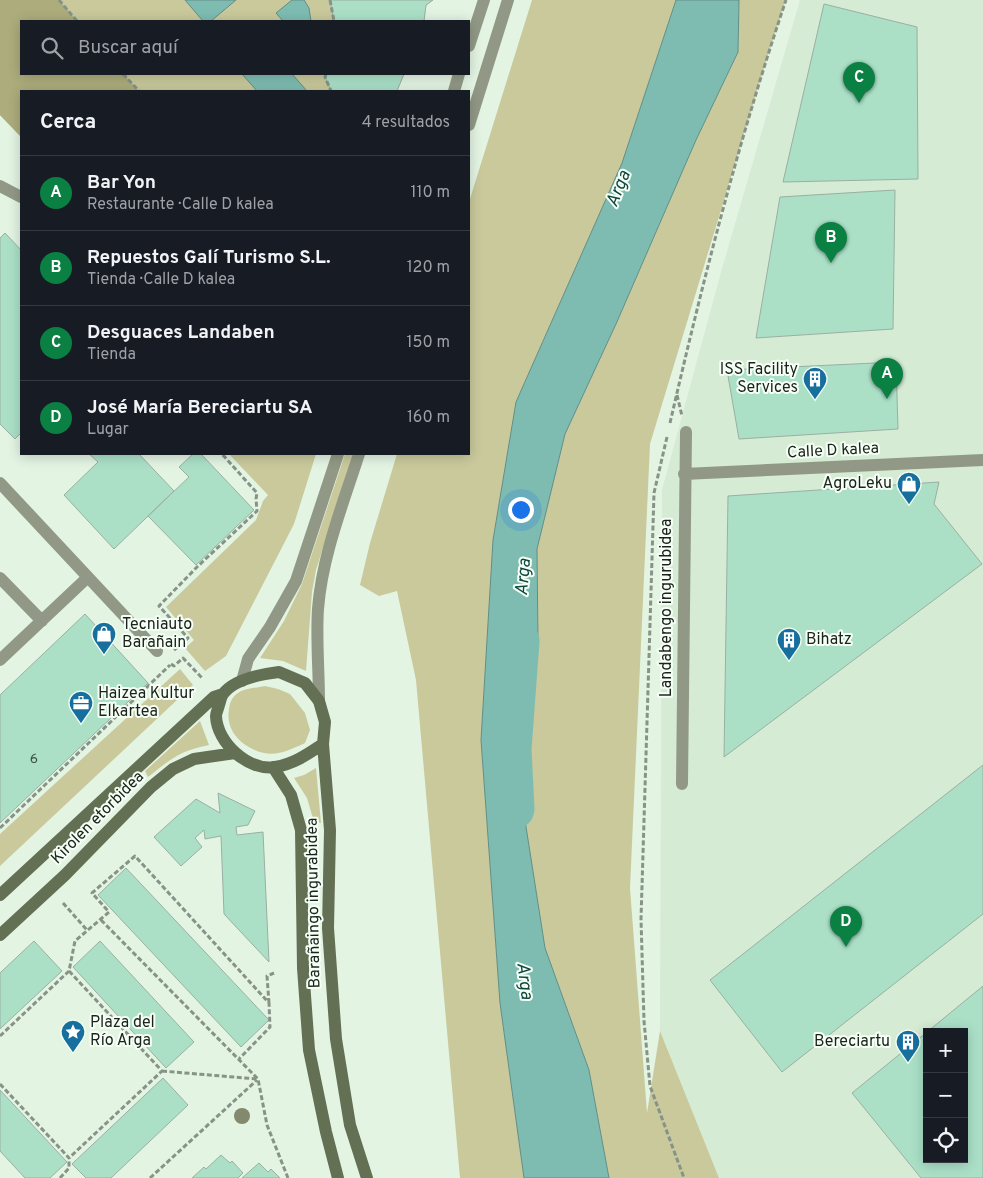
<!DOCTYPE html>
<html lang="es">
<meta charset="utf-8">
<style>
:root{--surface:#171b24;--page:#242831;--text:#f1f3f6;--muted:#9ea1a6;--line:#363941;--accent:#0b8043}
body{margin:0;font-family:Overpass,sans-serif;background:var(--page);color:var(--text)}
.controls{position:absolute;right:15px;bottom:15px;display:grid;overflow:hidden;border-radius:0px;box-shadow:0 2px 12px #0003}
.controls button{width:45px;height:45px;display:grid;place-items:center;padding:0;border:0;border-bottom:1px solid var(--line);background:var(--surface);color:var(--text);font:25px sans-serif}
.you{position:absolute;left:520px;top:509px;width:18px;height:18px;margin:-12px;border:4px solid #fff;border-radius:50%;background:#1a73e8;box-shadow:0 0 0 8px #1a73e833}
.badge{display:grid;place-items:center;width:32px;height:32px;border-radius:50%;background:var(--accent);color:#fff;font-size:16px;font-weight:700}
.pin{position:absolute;translate:-50% -41px;filter:drop-shadow(0 1px 2px #0008)}
.pin::after{content:'';position:absolute;top:26px;width:18px;height:15px;background:inherit;clip-path:polygon(0 0,100% 0,50% 100%)}
.list{margin:0;padding:0;list-style:none}
h2{display:flex;justify-content:space-between;align-items:center;height:65px;margin:0;padding:0 20px;font-size:21px}
h2 small{font-size:16px;font-weight:400;color:var(--muted)}
.list li{display:grid;grid-template-columns:32px 1fr auto;gap:15px;align-items:center;box-sizing:border-box;height:75px;padding:0 20px;border-top:1px solid var(--line)}
.list b{display:block;font-size:19px;white-space:nowrap}
.list p{margin:0;font-size:16px;white-space:nowrap;color:var(--muted)}
.list em{font-size:16px;font-style:normal;color:var(--muted)}
.icon{flex:none;width:28px;height:28px;fill:none;stroke:currentColor;stroke-width:2;stroke-linecap:round;stroke-linejoin:round}
.map{position:relative;flex:none;width:983px;height:1178px;overflow:hidden}
.search{position:absolute;background:var(--surface);box-shadow:0 2px 12px #0003;left:20px;top:20px;width:450px;height:55px;display:flex;align-items:center;gap:12px;box-sizing:border-box;padding:0 18px;border-radius:0px;color:var(--muted);font-size:19px}
.panel{position:absolute;background:var(--surface);box-shadow:0 2px 12px #0003;left:20px;top:90px;width:450px;height:365px;border-radius:0px}
.map>svg:first-child{display:block}
</style>
<div class="map">
<svg width="983" height="1178" viewBox="0 0 983 1178">
<rect width="100%" height="100%" fill="#e3f4e3"/>
<path fill="#d5ebd4" fill-rule="evenodd" d="M800,0H983V1178H719L660,1031L662,490L721,272ZM927,1032H964V1159H927Z"/>
<path fill="#c9c99c" d="M0,0H433L426,6L424,21H21V74H404L397,91H21V137L0,115Z
M532,0H676L622,163L516,402L493,540L481,740L500,1003L524,1178H460L416,680L397,591L379,596L360,585L370,543L397,454H469V202Z
M739,0H786L769,52L650,444L630,888L647,1113L660,1031L719,1178H609L589,1070L545,948L524,814L504,722L538,643L537,549L565,434L616,324L696,140L738,52Z
M229,454H316L294,524L226,656L205,671L185,648L194,640L166,607L256,520L263,501L268,495Z
M345,454H353L316,570L312,592L306,671L283,661L260,658L284,621L302,584Z
M180,669L193,685L0,866V834Z
M265,686L278,689L290,694L305,713L310,730L305,743C292,749 278,756 264,753C243,748 225,732 229,709C230,702 232,697 238,693C245,688 257,688 265,686Z
M200,721L209,745C179,751 171,759 148,777L145,771Z
M316,768L321,823L314,822L307,798L294,778L304,775Z"/>
<path fill="#acac7c" d="M0,0H59L77,21H21V74H123L139,91H21V137L0,115Z"/>
<path fill="#7ebcb2" stroke="#608e85" d="M185,0H236L211,21H203Z
M292,0H304L309,8L311,21H283L276,13Z
M676,0H739L738,52L696,140L616,324L565,434L537,549L538,643L504,722L524,814L545,948L589,1070L609,1178H524L500,1003L481,740L493,540L516,402L622,163Z
M242,74H292L307,91H257Z"/>
<g fill="none" stroke-linecap="round" stroke-linejoin="round">
<path stroke="#7ebcb2" stroke-width="41" d="M514,809L511,749L519,641"/>
</g>
<path fill="#abe0c7" stroke="#9aafa4" d="M330,0H433L426,5L424,21H334Z
M824,4L917,27L918,179L783,182Z
M326,74H404L397,91H331L325,77Z
M895,190L893,329L756,338L780,197Z
M5,233L21,250V433L15,439L0,424V238Z
M896,362L898,429L739,439L727,370Z
M89,454H139L174,491L114,549L64,495L98,462Z
M193,454H201L254,510L196,565L148,516L189,477L179,467Z
M939,482L934,504L982,564L724,757L728,496Z
M85,614L148,683L0,823V695Z
M983,765V914L782,1072L710,980Z
M218,793L255,811L248,825L236,827L237,835L263,832L269,962L224,914L221,836L205,839L204,830L195,838L202,847L181,866L154,837L196,799L220,813Z
M126,868L269,1020L241,1047L98,895Z
M34,941L62,971L0,1029V973Z
M100,941L194,1042L166,1068L73,967Z
M983,986V1178H921L852,1093L927,1032V1159H964V1032H927Z
M163,1078L188,1105L111,1178H86L72,1164Z
M0,1090L67,1162L50,1178H25L0,1151Z
M221,1155L230,1163L232,1161L243,1173L238,1178H192L204,1167L206,1169Z
M259,1163L268,1172L271,1169L280,1178H242Z"/>
<g fill="none" stroke-linecap="round" stroke-linejoin="round">
<path stroke="#879387" stroke-width="3" stroke-dasharray="5 2.5" stroke-linecap="butt" d="M59,0L77,21
M330,0L334,21
M123,74L139,91
M326,74L325,77L331,91
M677,395L682,416
M670,423C703,280 739,139 786,0
M667,437L654,493L641,919L644,1021L650,1086L684,1178
M174,650L188,638L159,606L198,566L257,511L256,499L257,493L222,454
M171,664L174,666L183,658L203,679
M0,828L170,665
M63,903L87,930
M101,920L258,1079L267,1125L288,1178
M269,1003L267,976L274,973
M0,1036L69,971L75,941L109,912L92,893L135,856L269,1003L270,1027L239,1059
M162,1071L257,1079
M0,1084L69,1158L162,1071L69,971
M60,1178L69,1168V1158
M150,1178L257,1080"/>
<path stroke="#919986" stroke-width="12" d="M469,46L484,0
M454,91L459,74
M469,125L508,0
M0,186L21,197
M684,474L983,460
M0,483L157,651
M0,578L42,621
M0,660L88,577
M242,681L248,659L270,627L296,581L338,454
M319,701C319,671 316,639 318,609C322,556 343,504 359,454
M682,784L686,432"/>
<path stroke="#647054" stroke-width="12" d="M279,672L305,683L319,701L325,722L323,744C308,754 294,764 275,767C248,771 217,743 216,716C216,713 218,709 219,705C220,702 221,697 223,694C234,679 262,674 279,672Z
M323,744L330,830L328,928L336,1039L350,1125L367,1178
M273,767L291,795L301,830L303,968L309,1050L326,1132L338,1178
M0,895L214,697L223,694
M0,935L65,875L151,787L173,769L194,759L235,753"/>
</g>
<circle fill="#82896c" cx="242" cy="1116" r="8"/>
<defs>
<symbol id="building-pin" viewBox="-11 -11 22 30"><path d="M0 17L-7.5 6A9.5 9.5 0 1 1 7.5 6Z" fill="#176f9e" stroke="#f5fff5"/><path d="M-4-6H4V6H1V3H-1V6H-4ZM-2.5-4.3h1.7v1.8h-1.7ZM.8-4.3h1.7v1.8H.8ZM-2.5-1h1.7V.8h-1.7ZM.8-1h1.7V.8H.8Z" fill="#fff"/></symbol>
<symbol id="shop-pin" viewBox="-11 -11 22 30"><path d="M0 17L-7.5 6A9.5 9.5 0 1 1 7.5 6Z" fill="#176f9e" stroke="#f5fff5"/><path d="M-5-2.5h2.3a2.7 3.5 0 0 1 5.4 0H5L5.5 6h-11ZM-1.5-2.5h3a1.5 2.3 0 0 0-3 0Z" fill="#fff"/></symbol>
<symbol id="office-pin" viewBox="-11 -11 22 30"><path d="M0 17L-7.5 6A9.5 9.5 0 1 1 7.5 6Z" fill="#176f9e" stroke="#f5fff5"/><path d="M-6-3h4V-5.5h4V-3h4V5H-6ZM-1-4.5V-3h2v-1.5ZM-6 0V1H6V0Z" fill="#fff"/></symbol>
<symbol id="sight-pin" viewBox="-11 -11 22 30"><path d="M0 17L-7.5 6A9.5 9.5 0 1 1 7.5 6Z" fill="#176f9e" stroke="#f5fff5"/><path d="M0-6L1.8-2.2L6-1.7L2.9 1.2L3.7 5.4L0 3.3L-3.7 5.4L-2.9 1.2L-6-1.7L-1.8-2.2Z" fill="#fff"/></symbol>
</defs>
<g fill-rule="evenodd">
<use href="#building-pin" x="801" y="365" width="28" height="38"/>
<use href="#shop-pin" x="895" y="470" width="28" height="38"/>
<use href="#shop-pin" x="90" y="620" width="28" height="38"/>
<use href="#building-pin" x="775" y="626" width="28" height="38"/>
<use href="#office-pin" x="67" y="689" width="28" height="38"/>
<use href="#sight-pin" x="59" y="1018" width="28" height="38"/>
<use href="#building-pin" x="894" y="1028" width="28" height="38"/>
</g>
<g text-anchor="middle" dominant-baseline="central" stroke-width="4" stroke-linejoin="round" paint-order="stroke">
<g font-size="14" fill="#3f5146">
<text x="34" y="759">6</text>
</g>
<g font-size="16" fill="#1b211b" stroke="#f5fff5" text-anchor="start">
<text x="798" y="370" text-anchor="end">ISS Facility<tspan x="798" dy="18">Services</tspan></text>
<text x="892" y="484" text-anchor="end">AgroLeku</text>
<text x="122" y="625">Tecniauto<tspan x="122" dy="18">Barañain</tspan></text>
<text x="806" y="640">Bihatz</text>
<text x="98" y="694">Haizea Kultur<tspan x="98" dy="18">Elkartea</tspan></text>
<text x="90" y="1023">Plaza del<tspan x="90" dy="18">Río Arga</tspan></text>
<text x="890" y="1042" text-anchor="end">Bereciartu</text>
</g>
<g font-size="16" fill="#1b211b" stroke="#f5fff5">
<text transform="translate(833 451) rotate(-3)">Calle D kalea</text>
<text transform="translate(667 608) rotate(-90)">Landabengo ingurubidea</text>
<text transform="translate(98 818) rotate(-45)">Kirolen etorbidea</text>
<text transform="translate(314 903) rotate(-91)">Barañaingo ingurabidea</text>
</g>
<g font-size="18" font-style="italic" fill="#0f4740" stroke="#f5fff5">
<text transform="translate(619 189) rotate(-68)">Arga</text>
<text transform="translate(524 577) rotate(-85)">Arga</text>
<text transform="translate(524 981) rotate(83)">Arga</text>
</g>
</g>
</svg>
<div class="controls">
<button>+</button>
<button>−</button>
<button><svg class="icon" aria-label="locate" viewBox="0 0 24 24"><circle cx="12" cy="12" r="6"/><path d="M12 2v4M12 18v4M2 12h4M18 12h4"/></svg></button>
</div>
<div class="you"></div>
<div class="pin badge" style="left:887px;top:399px">A</div>
<div class="pin badge" style="left:831px;top:263px">B</div>
<div class="pin badge" style="left:859px;top:103px">C</div>
<div class="pin badge" style="left:846px;top:947px">D</div>
<div class="search"><svg class="icon" aria-label="search" viewBox="0 0 24 24"><circle cx="10" cy="10" r="6"/><path d="M15 15l6 6"/></svg>Buscar aquí</div>
<section class="panel">
<h2>Cerca<small>4 resultados</small></h2>
<ul class="list">
<li><span class="badge">A</span><div><b>Bar Yon</b><p>Restaurante · Calle D kalea</p></div><em>110 m</em></li>
<li><span class="badge">B</span><div><b>Repuestos Galí Turismo S.L.</b><p>Tienda · Calle D kalea</p></div><em>120 m</em></li>
<li><span class="badge">C</span><div><b>Desguaces Landaben</b><p>Tienda</p></div><em>150 m</em></li>
<li><span class="badge">D</span><div><b>José María Bereciartu SA</b><p>Lugar</p></div><em>160 m</em></li>
</ul>
</section>
</div>
